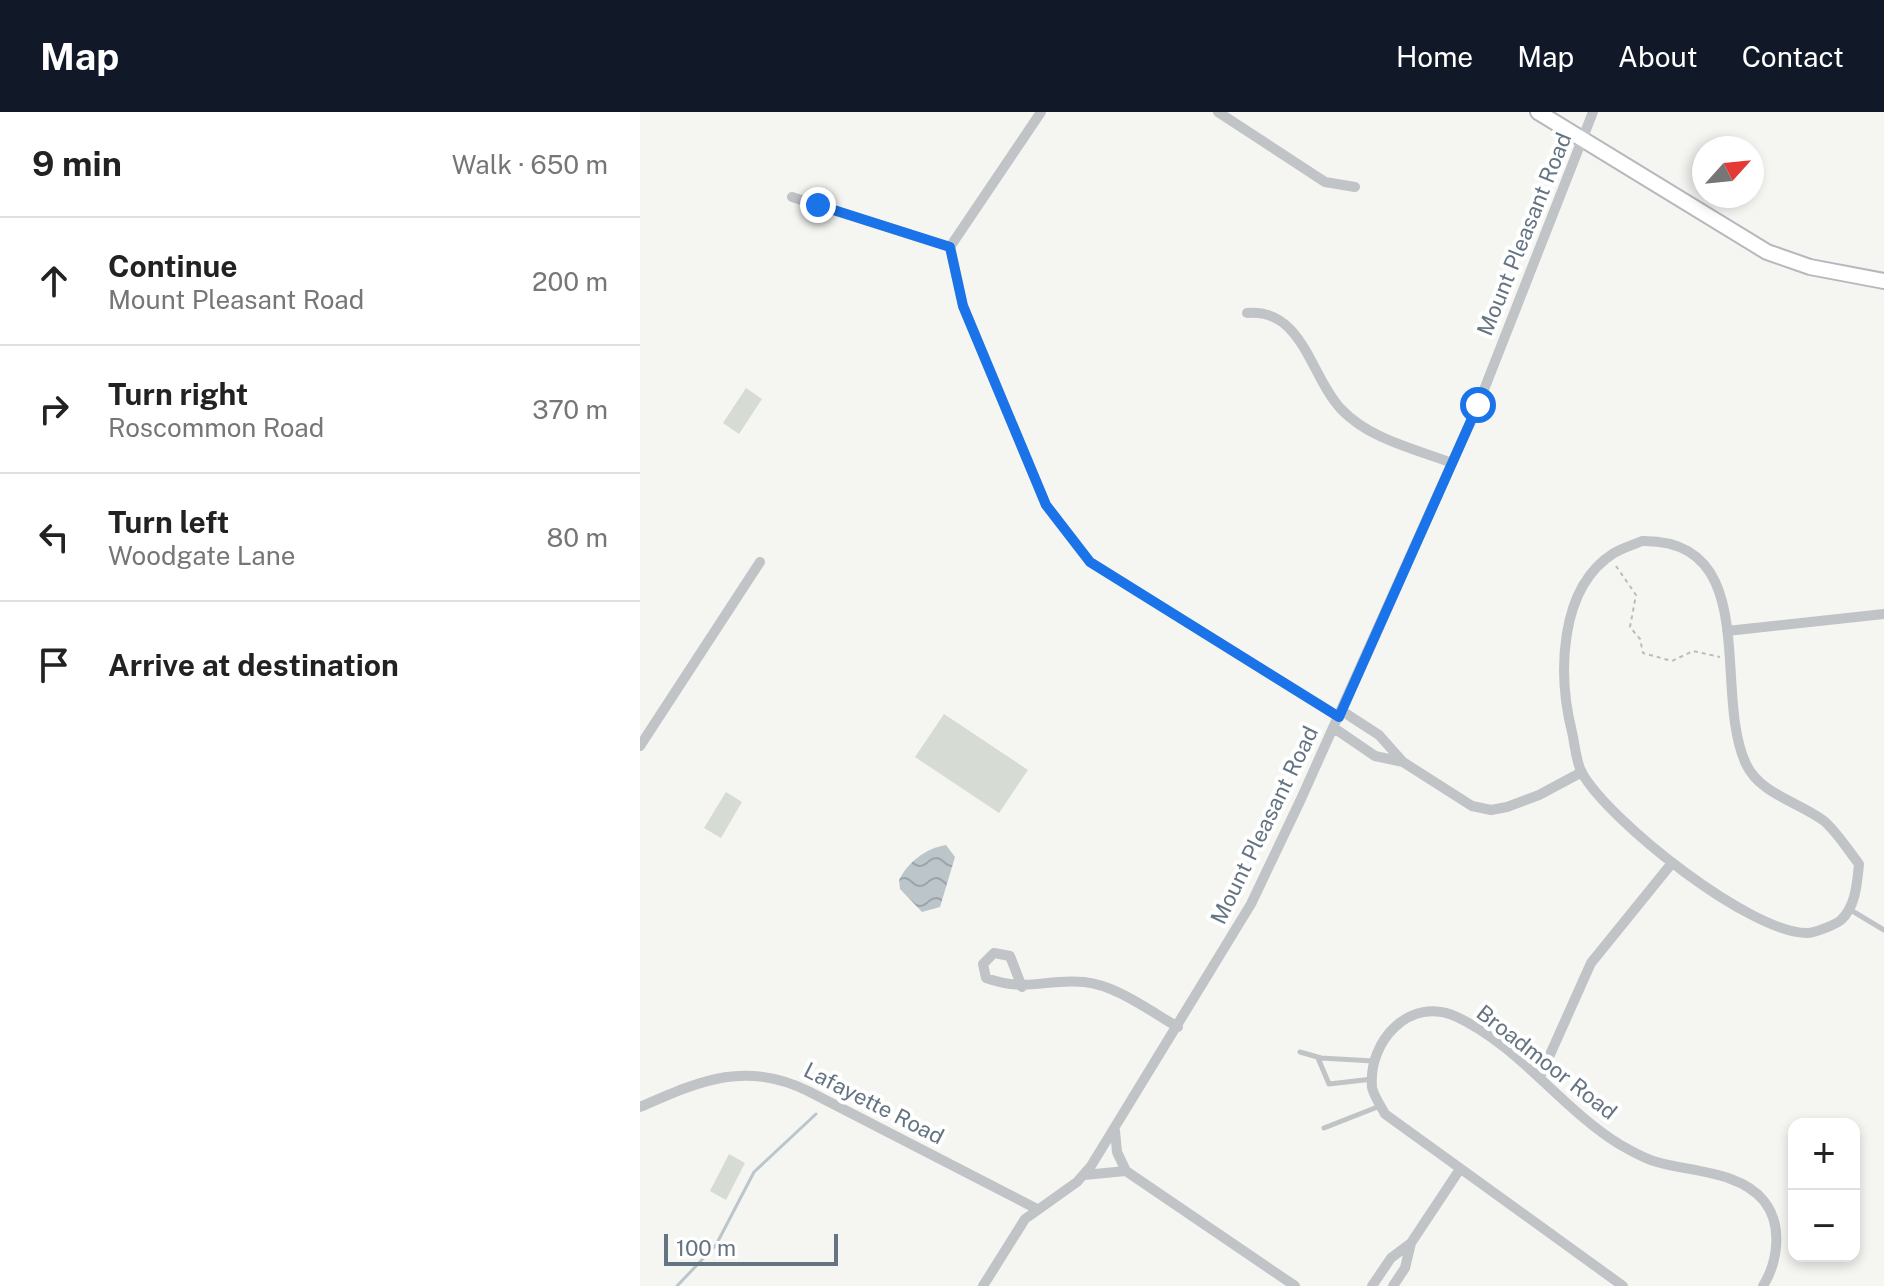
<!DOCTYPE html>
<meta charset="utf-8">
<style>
:root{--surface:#fff;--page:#f6f6f6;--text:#222;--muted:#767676;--line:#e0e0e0;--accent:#111827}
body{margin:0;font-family:"Public Sans",sans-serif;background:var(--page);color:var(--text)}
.controls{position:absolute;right:24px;bottom:24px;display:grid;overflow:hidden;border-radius:16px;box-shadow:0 4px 12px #0003}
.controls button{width:72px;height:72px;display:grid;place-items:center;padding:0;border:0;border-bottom:2px solid var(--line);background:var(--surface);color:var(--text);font:40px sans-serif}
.compass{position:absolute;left:1052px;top:24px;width:72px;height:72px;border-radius:50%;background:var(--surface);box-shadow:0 4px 12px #0003;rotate:63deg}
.scale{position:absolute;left:24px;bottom:20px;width:174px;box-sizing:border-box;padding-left:8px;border:4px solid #657482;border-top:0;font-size:22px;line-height:28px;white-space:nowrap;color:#657482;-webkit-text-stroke:6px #fff;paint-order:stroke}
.stop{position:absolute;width:24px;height:24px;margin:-18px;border:6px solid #1a73e8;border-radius:50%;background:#fff}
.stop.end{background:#1a73e8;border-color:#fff;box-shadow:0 2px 8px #0008}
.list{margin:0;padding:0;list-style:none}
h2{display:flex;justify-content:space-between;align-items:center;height:104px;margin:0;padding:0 32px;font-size:34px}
h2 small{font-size:26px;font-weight:400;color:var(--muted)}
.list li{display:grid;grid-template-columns:52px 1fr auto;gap:24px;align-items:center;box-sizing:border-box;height:128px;padding:0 32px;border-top:2px solid var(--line)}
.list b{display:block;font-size:30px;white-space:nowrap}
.list p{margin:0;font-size:26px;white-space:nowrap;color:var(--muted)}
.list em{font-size:26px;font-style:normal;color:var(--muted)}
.icon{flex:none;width:44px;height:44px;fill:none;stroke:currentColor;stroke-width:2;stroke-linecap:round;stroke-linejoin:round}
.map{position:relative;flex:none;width:1244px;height:1174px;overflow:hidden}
header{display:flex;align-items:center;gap:48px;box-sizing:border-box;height:112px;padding:0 40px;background:var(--accent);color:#fff}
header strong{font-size:38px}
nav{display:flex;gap:44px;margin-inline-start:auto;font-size:28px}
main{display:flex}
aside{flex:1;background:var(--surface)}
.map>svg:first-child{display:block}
</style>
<header>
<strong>Map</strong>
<nav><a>Home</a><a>Map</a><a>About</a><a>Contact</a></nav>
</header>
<main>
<aside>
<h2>9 min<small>Walk · 650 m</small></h2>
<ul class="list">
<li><svg class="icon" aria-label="ahead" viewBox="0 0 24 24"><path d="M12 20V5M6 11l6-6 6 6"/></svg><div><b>Continue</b><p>Mount Pleasant Road</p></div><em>200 m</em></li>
<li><svg class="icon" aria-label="right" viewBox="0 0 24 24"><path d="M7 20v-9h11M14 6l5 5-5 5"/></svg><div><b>Turn right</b><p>Roscommon Road</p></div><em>370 m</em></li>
<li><svg class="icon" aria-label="left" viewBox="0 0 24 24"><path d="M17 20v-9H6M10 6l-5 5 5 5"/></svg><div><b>Turn left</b><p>Woodgate Lane</p></div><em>80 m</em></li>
<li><svg class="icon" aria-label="arrive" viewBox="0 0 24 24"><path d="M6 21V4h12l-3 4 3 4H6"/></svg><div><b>Arrive at destination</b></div></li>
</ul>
</aside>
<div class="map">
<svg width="1244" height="1174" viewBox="0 0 1244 1174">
<defs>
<pattern id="water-waves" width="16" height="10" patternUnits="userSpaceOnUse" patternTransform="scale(2)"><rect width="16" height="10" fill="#bbc5ca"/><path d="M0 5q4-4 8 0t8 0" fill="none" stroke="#9ca5a9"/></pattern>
</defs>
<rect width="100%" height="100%" fill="#f5f5f2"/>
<path fill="#d6dcd3" d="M106,276L122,287L99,322L83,311Z
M304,602L388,658L359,701L275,645Z
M86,680L102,690L81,726L64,716Z
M89,1042L105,1051L86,1088L70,1079Z"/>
<path fill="url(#water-waves)" d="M306,733L315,745L300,795L282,800L260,777L259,768C268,750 286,736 306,733Z"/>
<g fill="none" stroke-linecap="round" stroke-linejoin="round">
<path stroke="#bbc5ca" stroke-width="3" d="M37,1174L76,1133L114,1060L176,1002"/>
<defs>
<path id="secondary" d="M898,0L1127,140L1170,155L1244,169"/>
</defs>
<use href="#secondary" stroke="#b5b9be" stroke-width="18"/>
<path stroke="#babcbe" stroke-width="2" stroke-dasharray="4 4" stroke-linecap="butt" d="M976,454L996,483L990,515L1000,527L1003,541L1032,549L1053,539L1080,545"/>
<path stroke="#c0c4c7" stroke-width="5" d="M1209,797L1244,818
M660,940L681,946L733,949
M678,946L689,972L733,967
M684,1016L740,994"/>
<path stroke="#c0c4c7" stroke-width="10" d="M401,0L310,135L323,194L406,393L450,450L699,605
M578,0L685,70L715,75
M152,85L310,135
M607,201C663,196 670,264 701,297C729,327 775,337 812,351
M1002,429C1123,427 1072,580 1106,652C1120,682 1159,690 1184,709C1197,720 1208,738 1219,752C1217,771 1216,794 1201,808C1195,813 1174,821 1167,821C1110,821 970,710 942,661C936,650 935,633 932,620C918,564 918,476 974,441C982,436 993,433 1002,429Z
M1087,519L1244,502
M702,599L739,623L763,650L832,694L851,698L867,695L899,683L942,660
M694,616L735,644L763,650
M0,634L120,450
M382,875L370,844L354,841L343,852L346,866C389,881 405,866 444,870C476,873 510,899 538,915
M900,965L951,851L1032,751
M0,995C60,969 104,948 168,979L397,1097
M475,1019L477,1040L486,1059L655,1174
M444,1063L486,1059
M343,1174L385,1107L437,1070L451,1054L611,792L661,687L838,293L953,0
M732,1174L751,1146L771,1131L820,1057
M753,1174L765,1156L771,1131
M983,1174L745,1002C741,994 733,983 732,975C728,929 770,883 817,905C879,934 921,996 979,1032C991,1039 1005,1047 1017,1050C1051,1060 1100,1059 1124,1089C1143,1113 1138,1150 1123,1174"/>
<use href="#secondary" stroke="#fff" stroke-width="14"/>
</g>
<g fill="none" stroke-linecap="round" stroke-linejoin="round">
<path stroke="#1a73e8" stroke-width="10" d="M178,93L310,135L323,194L406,393L450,450L699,605L838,293"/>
</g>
<g text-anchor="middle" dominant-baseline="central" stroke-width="8" stroke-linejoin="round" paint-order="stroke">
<g font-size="22" fill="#657482" stroke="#fff">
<text transform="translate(884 122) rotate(-68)">Mount Pleasant Road</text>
<text transform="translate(624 713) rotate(-64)">Mount Pleasant Road</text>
<text transform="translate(907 950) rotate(38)">Broadmoor Road</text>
<text transform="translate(234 991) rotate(27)">Lafayette Road</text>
</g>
</g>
</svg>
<div class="controls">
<button>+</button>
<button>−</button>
</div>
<svg class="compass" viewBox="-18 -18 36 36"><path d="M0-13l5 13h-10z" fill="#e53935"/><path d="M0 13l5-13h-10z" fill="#767676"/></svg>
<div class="scale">100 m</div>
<div class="stop" style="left:838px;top:293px"></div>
<div class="stop end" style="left:178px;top:93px"></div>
</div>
</main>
